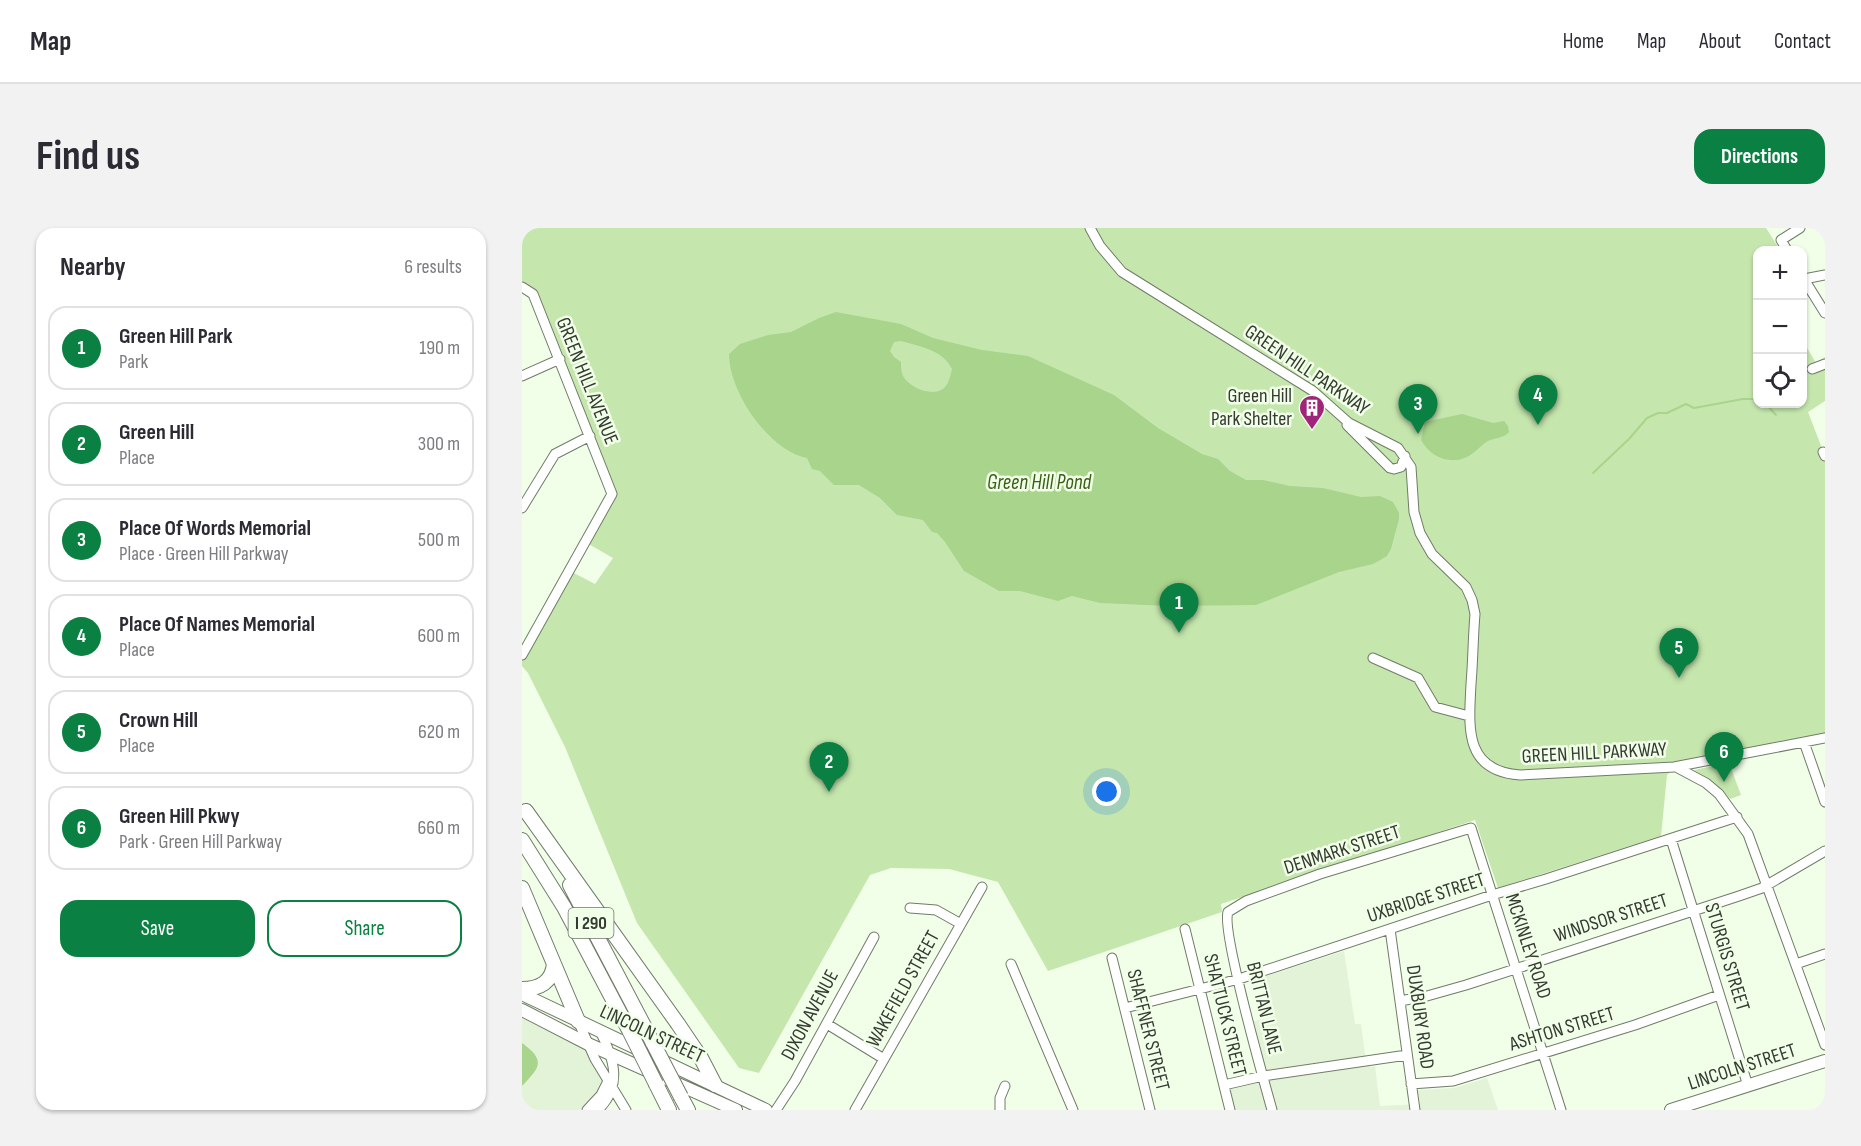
<!DOCTYPE html>
<meta charset="utf-8">
<style>
:root{--surface:#fff;--page:#f2f2f3;--text:#2b2b33;--muted:#7c7c81;--line:#e1e1e2;--accent:#0b8043}
body{margin:0;font-family:"Sofia Sans Condensed",sans-serif;background:var(--page);color:var(--text)}
.controls{position:absolute;right:18px;top:18px;display:grid;overflow:hidden;border-radius:12px;box-shadow:0 2px 4px #0004}
.controls button{width:54px;height:54px;display:grid;place-items:center;padding:0;border:0;border-bottom:2px solid var(--line);background:var(--surface);color:var(--text);font:30px sans-serif}
.you{position:absolute;left:585px;top:564px;width:21px;height:21px;margin:-15px;border:4px solid #fff;border-radius:50%;background:#1a73e8;box-shadow:0 0 0 9px #1a73e833}
.badge{display:grid;place-items:center;width:39px;height:39px;border-radius:50%;background:var(--accent);color:#fff;font-size:20px;font-weight:700}
.pin{position:absolute;translate:-50% -50px;filter:drop-shadow(0 2px 3px #0008)}
.pin::after{content:'';position:absolute;top:32px;width:21px;height:18px;background:inherit;clip-path:polygon(0 0,100% 0,50% 100%)}
.list{margin:0;padding:0;list-style:none}
h2{display:flex;justify-content:space-between;align-items:center;height:78px;margin:0;padding:0 24px;font-size:26px}
h2 small{font-size:20px;font-weight:400;color:var(--muted)}
.list li{display:grid;grid-template-columns:39px 1fr auto;gap:18px;align-items:center;box-sizing:border-box;height:84px;margin:0 12px 12px;padding:0 12px;border:2px solid var(--line);border-radius:18px}
.list b{display:block;font-size:22px;white-space:nowrap}
.list p{margin:0;font-size:20px;white-space:nowrap;color:var(--muted)}
.list em{font-size:20px;font-style:normal;color:var(--muted)}
.actions{display:flex;gap:12px;padding:18px 24px}
.actions a{flex:1;padding:14px 0;border:2px solid var(--accent);border-radius:18px;text-align:center;font-size:21px;color:var(--accent)}
.actions .main{background:var(--accent);color:#fff}
.icon{flex:none;width:33px;height:33px;fill:none;stroke:currentColor;stroke-width:2;stroke-linecap:round;stroke-linejoin:round}
.map{position:relative;flex:none;width:1303px;height:882px;overflow:hidden;border-radius:18px}
header{display:flex;align-items:center;gap:36px;box-sizing:border-box;height:84px;padding:0 30px;background:var(--surface);border-bottom:2px solid var(--line)}
header strong{font-size:28px}
nav{display:flex;gap:33px;margin-inline-start:auto;font-size:21px}
.intro{display:flex;align-items:center;justify-content:space-between;box-sizing:border-box;height:144px;padding:0 36px}
h1{margin:0;font-size:42px}
.button{padding:15px 27px;border-radius:18px;background:var(--accent);color:#fff;font-size:21px;font-weight:700}
main{display:flex;gap:36px;padding:0 36px}
aside{flex:1;background:var(--surface);border-radius:18px;box-shadow:0 2px 4px #0004}
.map>svg:first-child{display:block}
</style>
<header>
<strong>Map</strong>
<nav><a>Home</a><a>Map</a><a>About</a><a>Contact</a></nav>
</header>
<div class="intro"><h1>Find us</h1><a class="button">Directions</a></div>
<main>
<aside>
<h2>Nearby<small>6 results</small></h2>
<ul class="list">
<li><span class="badge">1</span><div><b>Green Hill Park</b><p>Park</p></div><em>190 m</em></li>
<li><span class="badge">2</span><div><b>Green Hill</b><p>Place</p></div><em>300 m</em></li>
<li><span class="badge">3</span><div><b>Place Of Words Memorial</b><p>Place · Green Hill Parkway</p></div><em>500 m</em></li>
<li><span class="badge">4</span><div><b>Place Of Names Memorial</b><p>Place</p></div><em>600 m</em></li>
<li><span class="badge">5</span><div><b>Crown Hill</b><p>Place</p></div><em>620 m</em></li>
<li><span class="badge">6</span><div><b>Green Hill Pkwy</b><p>Park · Green Hill Parkway</p></div><em>660 m</em></li>
</ul>
<div class="actions"><a class="main">Save</a><a>Share</a></div>
</aside>
<div class="map">
<svg width="1303" height="882" viewBox="0 0 1303 882">
<rect width="100%" height="100%" fill="#f1fee8"/>
<path fill="#e2f3d7" d="M822,723L833,796H839L843,826L848,839L853,838L858,878L898,876L896,862L932,860L965,850L976,882H708L702,857L741,848L728,794L746,790L739,750Z
M0,787L57,817L67,827L80,852V856L79,861L69,875L57,882H0Z"/>
<path fill="#c5e7ae" d="M0,0H1244L1258,22H1236L1235,37L1234,38L1236,41V176H1280L1281,113L1294,135L1303,129V173L1286,184L1303,228V510L1154,539L1145,547L1139,608L976,660L953,592L699,676L700,684L526,743L476,654L427,641L369,640L348,647L237,845L217,840L115,695L43,519L6,445L0,438V427L46,342L73,356L91,330L63,314L90,266L11,66L0,59Z
M1207,535L1219,567L1208,571L1200,562L1172,542Z"/>
<path fill="#a9d48b" fill-rule="evenodd" d="M314,84L379,96L411,110L460,122L506,128L592,167L636,200L680,226L696,231L708,243L724,252H741L768,258L801,260L839,269L858,268L871,274L877,285V291L869,321L865,328L860,331L851,336L817,344L734,377L647,378L578,375L550,368L536,373L498,363H477L442,343L423,314L415,305L410,304L401,292L375,287L358,270L337,257H312L298,243L290,241L285,230C247,223 207,164 207,126L218,116L246,107L269,104L297,90ZM379,113C398,119 420,121 430,141C428,148 427,158 419,162C408,168 387,159 381,148C379,144 379,139 379,134L372,129L368,123L372,114Z
M940,186L971,195L982,193L986,198L987,204C981,211 974,209 966,213C959,217 954,224 947,228C929,238 908,229 899,212L903,194Z
M0,815C25,833 17,840 0,858Z"/>
<g fill="none" stroke-linecap="round" stroke-linejoin="round">
<path stroke="#a9d48b" stroke-width="2" d="M1244,176L1254,187
M1071,245L1107,211L1125,190L1136,185H1145L1164,176L1172,180L1221,171H1236"/>
<defs>
<path id="minor" d="M568,0L578,18L600,44L791,163L827,195L876,220L889,239L892,284L898,305L910,326L944,359L950,372L953,386C951,409 951,433 949,456C947,498 941,543 998,547L1152,539L1303,510
M1265,22L1259,12L1278,0
M1280,48L1303,85
M1282,51L1303,47
M0,59L11,66L90,266L0,427
M1290,141L1303,136
M0,148L38,131
M825,197L868,240L872,241L879,239L883,228
M1301,224L1303,228
M0,280L33,226L68,208
M851,430L896,450L913,479L947,488
M1282,514L1303,574
M1154,539L1184,555L1197,566L1226,606L1303,817
M1149,611L1226,858
M388,680L414,682L439,696
M663,701L708,882
M868,701L893,882
M590,730L628,882
M489,736L551,882
M1274,736L1303,726
M878,773L905,768L944,757L1217,668L1240,660L1303,623
M603,780L717,751L970,667L1024,651L1215,589
M56,793L73,831L104,882
M305,796L362,831
M889,856L931,853L1113,797L1197,767
M702,857L741,848L885,827
M65,882L79,867L86,853
M76,882C101,857 92,831 78,803
M254,882L273,853L352,709
M333,882L460,659
M478,882V870L483,858
M750,882C742,853 699,702 706,684L724,673L798,646L949,600L1039,882"/>
<path id="major" d="M0,766L244,882
M0,782L66,816L214,882
M1149,882L1303,833"/>
<path id="highway" d="M4,583L156,796L179,830L193,857
M0,612L42,679L108,804
M48,657L131,815
M0,660L56,793
M0,761C18,761 30,754 32,736
M134,856L147,882
M159,869L166,882"/>
</defs>
<use href="#minor" stroke="#707c68" stroke-width="11"/>
<use href="#major" stroke="#707c68" stroke-width="14"/>
<use href="#highway" stroke="#707c68" stroke-width="16"/>
<use href="#minor" stroke="#fff" stroke-width="9"/>
<use href="#major" stroke="#fff" stroke-width="12"/>
<use href="#highway" stroke="#fff" stroke-width="14"/>
<defs>
<path id="highway-bridge" d="M108,804L134,856
M131,815L159,869"/>
</defs>
<use href="#highway-bridge" stroke="#707c68" stroke-width="16" stroke-linecap="butt"/>
<use href="#highway-bridge" stroke="#fff" stroke-width="14"/>
</g>
<defs>
<symbol id="building-pin" viewBox="-11 -11 22 30"><path d="M0 17L-7.5 6A9.5 9.5 0 1 1 7.5 6Z" fill="#9f247a" stroke="#f1fee8"/><path d="M-4-6H4V6H1V3H-1V6H-4ZM-2.5-4.3h1.7v1.8h-1.7ZM.8-4.3h1.7v1.8H.8ZM-2.5-1h1.7V.8h-1.7ZM.8-1h1.7V.8H.8Z" fill="#fff"/></symbol>
</defs>
<g fill-rule="evenodd">
<use href="#building-pin" x="775" y="165" width="30" height="40"/>
</g>
<g text-anchor="middle" dominant-baseline="central" stroke-width="5" stroke-linejoin="round" paint-order="stroke">
<rect fill="#f1fee8" stroke="#6d7569" stroke-width="1.5" x="46.5" y="680" width="45" height="30" rx="4.5"/>
<g font-size="18" font-weight="bold" fill="#353a32">
<text x="69" y="695">I 290</text>
</g>
<g font-size="20" fill="#353a32" stroke="#f1fee8">
<text transform="translate(785 142) rotate(34)">GREEN HILL PARKWAY</text>
<text transform="translate(65 153) rotate(68)">GREEN HILL AVENUE</text>
<text transform="translate(1072 525) rotate(-3)">GREEN HILL PARKWAY</text>
<text transform="translate(820 622) rotate(-18)">DENMARK STREET</text>
<text transform="translate(904 670) rotate(-18)">UXBRIDGE STREET</text>
<text transform="translate(1089 690) rotate(-18)">WINDSOR STREET</text>
<text transform="translate(1006 718) rotate(72)">MCKINLEY ROAD</text>
<text transform="translate(1205 729) rotate(73)">STURGIS STREET</text>
<text transform="translate(381 761) rotate(-61)">WAKEFIELD STREET</text>
<text transform="translate(742 780) rotate(76)">BRITTAN LANE</text>
<text transform="translate(288 787) rotate(-62)">DIXON AVENUE</text>
<text transform="translate(703 787) rotate(76)">SHATTUCK STREET</text>
<text transform="translate(898 789) rotate(82)">DUXBURY ROAD</text>
<text transform="translate(1040 801) rotate(-17)">ASHTON STREET</text>
<text transform="translate(626 802) rotate(76)">SHAFFNER STREET</text>
<text transform="translate(130 806) rotate(25)">LINCOLN STREET</text>
<text transform="translate(1220 839) rotate(-18)">LINCOLN STREET</text>
</g>
<g font-size="20" fill="#353a32" stroke="#f1fee8" text-anchor="end">
<text x="770" y="168">Green Hill<tspan x="770" dy="23">Park Shelter</tspan></text>
</g>
<g font-size="21" font-style="italic" fill="#395f15" stroke="#f1fee8">
<text x="517" y="254">Green Hill Pond</text>
</g>
</g>
</svg>
<div class="controls">
<button>+</button>
<button>−</button>
<button><svg class="icon" aria-label="locate" viewBox="0 0 24 24"><circle cx="12" cy="12" r="6"/><path d="M12 2v4M12 18v4M2 12h4M18 12h4"/></svg></button>
</div>
<div class="you"></div>
<div class="pin badge" style="left:657px;top:405px">1</div>
<div class="pin badge" style="left:307px;top:564px">2</div>
<div class="pin badge" style="left:896px;top:206px">3</div>
<div class="pin badge" style="left:1016px;top:197px">4</div>
<div class="pin badge" style="left:1157px;top:450px">5</div>
<div class="pin badge" style="left:1202px;top:554px">6</div>
</div>
</main>
